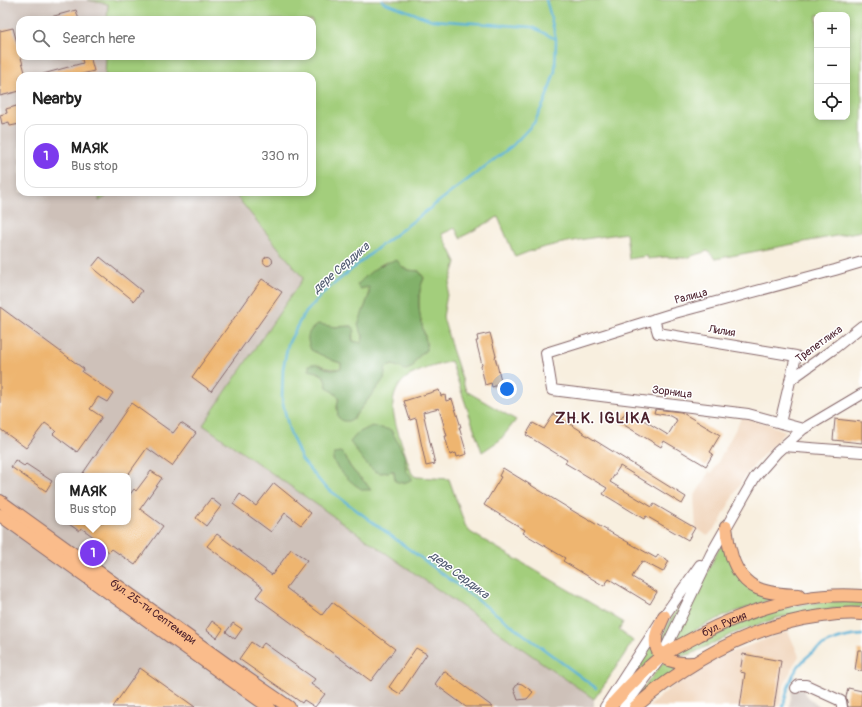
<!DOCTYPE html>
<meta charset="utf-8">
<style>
:root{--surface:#fff;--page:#f6f6f6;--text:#222;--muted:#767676;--line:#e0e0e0;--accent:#7c3aed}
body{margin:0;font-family:Pangolin,sans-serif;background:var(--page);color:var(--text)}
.controls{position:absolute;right:12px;top:12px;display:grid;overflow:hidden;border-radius:8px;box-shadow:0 2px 6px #0003}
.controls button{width:36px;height:36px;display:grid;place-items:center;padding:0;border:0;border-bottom:1px solid var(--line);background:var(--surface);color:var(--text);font:20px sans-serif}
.you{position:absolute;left:507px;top:389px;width:14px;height:14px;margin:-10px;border:3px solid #fff;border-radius:50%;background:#1a73e8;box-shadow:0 0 0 6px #1a73e833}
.badge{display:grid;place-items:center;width:26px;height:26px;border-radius:50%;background:var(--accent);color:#fff;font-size:13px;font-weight:700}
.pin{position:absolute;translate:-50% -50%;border:2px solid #fff;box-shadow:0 1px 4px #0006}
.popup{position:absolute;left:55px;top:473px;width:76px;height:52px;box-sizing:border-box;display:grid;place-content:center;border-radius:8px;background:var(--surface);filter:drop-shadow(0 1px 3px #0005);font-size:13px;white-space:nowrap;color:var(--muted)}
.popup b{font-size:15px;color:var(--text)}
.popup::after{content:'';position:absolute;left:50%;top:100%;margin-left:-8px;border:8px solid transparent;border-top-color:var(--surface)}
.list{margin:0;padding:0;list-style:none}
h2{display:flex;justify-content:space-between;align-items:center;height:52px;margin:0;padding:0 16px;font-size:17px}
h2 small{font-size:13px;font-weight:400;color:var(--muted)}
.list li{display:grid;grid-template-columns:26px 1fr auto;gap:12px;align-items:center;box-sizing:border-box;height:64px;margin:0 8px 8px;padding:0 8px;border:1px solid var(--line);border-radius:12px}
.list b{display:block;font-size:15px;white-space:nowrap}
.list p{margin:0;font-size:13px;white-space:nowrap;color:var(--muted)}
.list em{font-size:13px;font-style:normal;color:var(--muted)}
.icon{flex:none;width:22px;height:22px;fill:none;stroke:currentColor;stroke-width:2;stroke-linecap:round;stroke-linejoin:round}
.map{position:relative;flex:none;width:862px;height:707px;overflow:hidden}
.search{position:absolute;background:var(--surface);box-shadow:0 2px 6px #0003;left:16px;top:16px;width:300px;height:44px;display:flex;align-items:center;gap:10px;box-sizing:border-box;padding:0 14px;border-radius:12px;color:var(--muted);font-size:15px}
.panel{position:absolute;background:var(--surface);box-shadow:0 2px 6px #0003;left:16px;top:72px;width:300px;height:124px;border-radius:12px}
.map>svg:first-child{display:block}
</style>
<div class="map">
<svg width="862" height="707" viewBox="0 0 862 707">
<rect width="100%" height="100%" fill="#fff"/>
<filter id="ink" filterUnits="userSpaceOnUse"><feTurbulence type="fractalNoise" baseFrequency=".025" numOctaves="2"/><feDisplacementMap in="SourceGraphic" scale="8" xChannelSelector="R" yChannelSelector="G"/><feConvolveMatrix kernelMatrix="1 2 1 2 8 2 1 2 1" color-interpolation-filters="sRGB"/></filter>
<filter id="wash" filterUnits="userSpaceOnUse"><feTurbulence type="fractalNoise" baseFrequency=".012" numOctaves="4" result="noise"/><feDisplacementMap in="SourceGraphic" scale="16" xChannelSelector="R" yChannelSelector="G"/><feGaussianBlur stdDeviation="0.9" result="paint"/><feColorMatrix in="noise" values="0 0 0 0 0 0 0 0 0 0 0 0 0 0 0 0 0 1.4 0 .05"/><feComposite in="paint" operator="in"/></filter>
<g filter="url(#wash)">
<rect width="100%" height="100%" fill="#f8efdf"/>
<path fill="#f1d5bc" d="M742,417L767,424L786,431L765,453L745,476L733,496L720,522L708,536L696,528L694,497L709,472L712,473Z
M788,631L799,656L794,664L784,685L779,707H648L681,679L693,671L726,654Z"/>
<path fill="#cec1b9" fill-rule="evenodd" d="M0,0H87L108,4L107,20H20V56H106L105,76H20V192H100V201L114,192H233L303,278L203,425L594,699V707H0ZM58,476H128V522H58Z
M800,687L810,699L821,707H789L792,690Z"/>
<path fill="#a3ce7b" stroke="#767653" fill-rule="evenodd" d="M87,0H862V231L715,259L708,251L685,258L665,257L648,259L647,256L629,259L626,233C592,238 547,243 515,257L498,217L460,238L455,228L442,234L456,262L448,289L443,317L452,349L466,391L516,420L500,440L482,452L451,361C439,365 424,368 413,374C401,379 394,391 393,403C391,418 407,457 411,472L414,476L417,477L449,479L465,525L470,532L623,622L619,630L633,641L607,681L594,699L203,425L303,278L233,192H312V76H105L106,56H312V20H107L108,4ZM817,15H847V117H817ZM386,262L405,270L419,271L424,278C417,293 418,309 422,325C424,335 427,339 426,350L416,359L413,367L406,370L393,365L385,367L384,379L351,421L337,407L339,397L327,387L324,376L317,372L319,364C327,369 332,370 342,368L341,363L334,361L330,327L352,326L353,341L362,344L363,336L359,325L369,295V287L357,285L377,267ZM382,429L391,431L405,456L406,471L410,475L395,481L394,471C382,472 379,474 369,466ZM346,458C350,469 358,477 367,484C350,478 341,477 333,459Z
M100,192H114L99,201Z
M722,546L765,597L773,599C739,610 702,622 673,645L715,556L719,548Z
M697,574L665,640L663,639L665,630Z
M862,600V607L841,608L798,614L777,618L732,634L691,654L683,656L673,655L738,622L792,606L822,602Z
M653,640L657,654L620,690Z
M663,662L682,667L629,707Z"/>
<path fill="#82b16b" stroke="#66684b" d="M397,260C404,271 407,270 419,271L424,278C417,293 418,309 422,325C424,335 427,339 426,350L416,359L413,367L406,370L393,365L386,367L384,379L351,421H343L338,417L337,407L339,397L327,387L324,376L317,372L309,370V365C317,361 323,368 331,370C335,370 338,369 341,368V363L334,361L311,350C306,338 306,332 318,324L336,327L352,326L355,331L352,336L353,341L362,343L363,336L358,325L369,295V287L360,289L357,285C370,272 379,263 397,260Z
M372,426L391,430L405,456L406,471L410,475L412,479C406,483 402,484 395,481L394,471C390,471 385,473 381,473C369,472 357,451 350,442L358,433Z
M340,452C346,455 346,459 349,465C355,475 365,480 371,490C370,490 365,490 364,490C356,488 334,467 333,459C333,458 334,453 334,453Z"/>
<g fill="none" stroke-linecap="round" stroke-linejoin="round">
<path stroke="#5ab3d8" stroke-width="2.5" d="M382,0L383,2L432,20L532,27L556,39
M546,0L549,10L556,39L555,71L545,101L534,123L512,146L379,247L323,293L302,317L288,344L283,369L282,399L289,430L302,460L324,486L596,688
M783,707C786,696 788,685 793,675C806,650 835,636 862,635"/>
</g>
<g id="blocks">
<path fill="#eeb570" d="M76,10L79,20H47V18Z
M13,28L26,76H20V91L0,96V31Z
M81,56H90L94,71L74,76H43V74L83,63Z
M20,105V124L10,126L9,122L2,124L0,115L7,113L6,109Z
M263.5 261a4.5 4.5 0 1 1 9 0a4.5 4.5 0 1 1-9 0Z
M100,257L142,291L134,301L92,267Z
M262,279L282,292L211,391L192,377Z
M0,307L84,369L82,372L113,393L107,402L98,397L90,409L102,417L77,452L53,434L56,431L45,423L26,448L0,429Z
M490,333L496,356L495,357L502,384L492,387L491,383L485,385L481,366L482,365L476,341H478L477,336Z
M439,390L441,396L445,395L446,401L452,399L461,427H459L467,454L457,457L456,453L450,455L445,436H447L439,408L423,412L435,464L426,466L416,418L410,420L404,401Z
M131,403L173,433L181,423L196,433L172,466L147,448L127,476H81Z
M655,409L681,412L720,435L710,452L713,454L706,466L664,441L661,447L619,422L627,410L668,435L677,420L670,416L654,413Z
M554,414L583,432V433L686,497L682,504L620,466L610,482L652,507L654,504L695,528L688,540L646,516L644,519L603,494L607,488L565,463L567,460L526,435L533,423L544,429Z
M835,419L862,422V443L833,440Z
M15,460L24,466L26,464L52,481L46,491L11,467Z
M503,468L578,514L656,558L658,555L669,561L663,572L642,561L632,577L657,592L650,604L609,579L604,586L563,561L565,558L523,533L525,530L484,505L501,477L499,476Z
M151,471L162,478L140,509L163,526L135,565L112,549L109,552L96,542L98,540L81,528L79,531L66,522H128V497L134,489L136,491Z
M274,483L311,513L301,525L285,513L271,532L233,504L240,494L256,506Z
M211,498L221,506L206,526L196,518Z
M217,534L272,575L291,549L307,560L286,588L322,615L332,602L395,649L371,681L256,597L263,588L207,546Z
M212,621L223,629L217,638L206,630Z
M233,623L242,629L235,639L226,632Z
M251,642L260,648L264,643L315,679L311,684L325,694L315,707L304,700L302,703L239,659Z
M416,648L427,654L400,694L389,687Z
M858,650H862V671L855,670Z
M743,654L781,661L774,707H740L745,673L740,672Z
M140,668L195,707H113Z
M444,671L493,707H466L435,684Z
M518,683L522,684L533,692L527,699L518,700L514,689Z
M848,688L862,691L861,707H848L846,697Z"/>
</g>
</g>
<g filter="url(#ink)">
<use href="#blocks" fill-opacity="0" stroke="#87686a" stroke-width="1"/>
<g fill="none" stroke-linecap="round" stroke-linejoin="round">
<defs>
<path id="minor" d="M654,319L658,333L796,356L780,423
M790,380L832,350L862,326
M803,429L748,414L552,390L546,353L671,314L835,270L862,262
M784,446L862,452
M796,688L799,685H806L841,701L842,707
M605,707L664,616L700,565
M624,707L662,656L711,554L755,477L777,452L803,429L862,394"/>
<g id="major">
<path id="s1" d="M0,501L225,663L289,707"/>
<path d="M0,515L269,707"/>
<path d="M726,527C727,537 729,547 732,557C743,591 767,594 799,595"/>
<path d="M664,616C661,623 657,630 656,637C653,660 675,664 693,663"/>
<path id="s2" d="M610,707C625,690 644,670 662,656C673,648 687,642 699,635C748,610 806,591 862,596"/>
<path d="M635,707C689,661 751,625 822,616C835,614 849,613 862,614"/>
</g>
</defs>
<use href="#minor" stroke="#87686a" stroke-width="12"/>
<use href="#major" stroke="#87686a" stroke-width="14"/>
<use href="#minor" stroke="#fff" stroke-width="10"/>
<use href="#major" stroke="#fabc8b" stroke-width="12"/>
</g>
</g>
<g text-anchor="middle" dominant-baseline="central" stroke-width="3" stroke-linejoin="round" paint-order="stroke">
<g font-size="11" fill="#4a1f2b" stroke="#fff">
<text transform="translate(691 296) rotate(-15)">Ралица</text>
<text transform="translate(722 331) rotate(9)">Лилия</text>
<text transform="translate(819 344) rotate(-36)">Трепетлика</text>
<text transform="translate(672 392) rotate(7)">Зорница</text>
<text stroke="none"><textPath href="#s1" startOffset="189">бул. 25-ти Септември</textPath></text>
<text stroke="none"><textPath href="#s2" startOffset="143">бул. Русия</textPath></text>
</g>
<g font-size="12" font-style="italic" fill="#505a70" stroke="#fff">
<text transform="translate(341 268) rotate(-41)">дере Сердика</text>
<text transform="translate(459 575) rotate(37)">дере Сердика</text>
</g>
<g font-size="15" font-weight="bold" letter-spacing="1" fill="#4a1f2b" stroke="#fff">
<text x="603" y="418">ZH.K. IGLIKA</text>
</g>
</g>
</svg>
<div class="controls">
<button>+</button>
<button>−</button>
<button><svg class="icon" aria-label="locate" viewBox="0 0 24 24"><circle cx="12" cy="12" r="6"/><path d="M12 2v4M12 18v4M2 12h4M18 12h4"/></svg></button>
</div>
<div class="you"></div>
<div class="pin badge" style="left:93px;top:553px">1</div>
<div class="popup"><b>МАЯК</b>Bus stop</div>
<div class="search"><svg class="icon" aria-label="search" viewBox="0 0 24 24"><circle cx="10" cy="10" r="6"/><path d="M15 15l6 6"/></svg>Search here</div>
<section class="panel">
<h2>Nearby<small></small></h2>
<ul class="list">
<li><span class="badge">1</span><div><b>МАЯК</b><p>Bus stop</p></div><em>330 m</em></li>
</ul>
</section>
</div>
